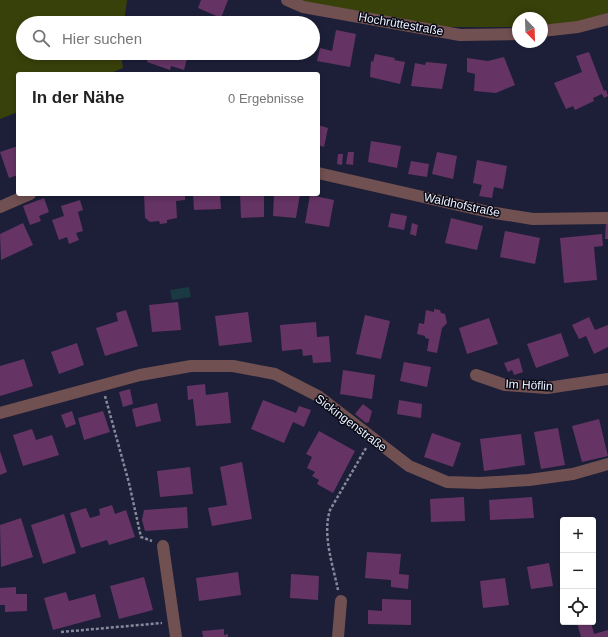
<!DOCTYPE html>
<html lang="de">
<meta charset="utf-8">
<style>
:root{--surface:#fff;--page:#f2f2f2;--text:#222;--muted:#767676;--line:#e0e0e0}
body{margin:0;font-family:Helvetica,sans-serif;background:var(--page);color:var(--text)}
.controls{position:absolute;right:12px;bottom:12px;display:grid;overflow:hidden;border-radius:4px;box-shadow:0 2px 6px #0003}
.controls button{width:36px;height:36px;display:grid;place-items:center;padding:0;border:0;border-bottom:1px solid var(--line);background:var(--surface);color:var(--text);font:20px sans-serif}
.compass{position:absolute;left:512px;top:12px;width:36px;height:36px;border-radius:50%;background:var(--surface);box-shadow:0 2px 6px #0003;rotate:157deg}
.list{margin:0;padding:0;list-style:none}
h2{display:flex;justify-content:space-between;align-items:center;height:52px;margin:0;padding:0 16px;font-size:17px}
h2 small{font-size:13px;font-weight:400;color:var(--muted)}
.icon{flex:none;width:22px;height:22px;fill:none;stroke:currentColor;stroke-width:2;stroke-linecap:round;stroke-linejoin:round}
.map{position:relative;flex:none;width:608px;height:637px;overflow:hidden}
.search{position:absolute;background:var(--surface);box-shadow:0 2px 6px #0003;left:16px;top:16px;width:304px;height:44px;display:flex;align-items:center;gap:10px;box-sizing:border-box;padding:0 14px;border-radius:22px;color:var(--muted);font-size:15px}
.panel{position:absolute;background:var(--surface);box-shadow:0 2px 6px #0003;left:16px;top:72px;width:304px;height:124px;border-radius:4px}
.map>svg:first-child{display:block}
</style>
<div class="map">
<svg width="608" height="637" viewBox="0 0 608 637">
<rect width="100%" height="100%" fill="#1c1f37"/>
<path fill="#39410a" d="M0,0H127L124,23H23V53H121L123,68L108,74H18V112L0,119Z
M293,0H608V13L584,21L542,27V18H518V27H443Z"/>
<path fill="#1a3a41" d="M189,287L191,297L172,300L170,290Z"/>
<path fill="#653465" d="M201,0H228L221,18L198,8Z
M226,21H251V23H226Z
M336,30L356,34L350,67L317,61L320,48L332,51Z
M589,52L604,91L606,90L608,96L604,98L602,94L593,98L594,101L575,110L573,106L566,109L554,83L582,72L576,56Z
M149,53H191V56L188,55L184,70L171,66L170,70L147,62Z
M375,54L395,58L394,60L405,62L400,84L370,77L371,61L373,62Z
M504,57L515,85L496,93L474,91L475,74L467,72V58L488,61Z
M426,62L447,64L442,89L411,86L415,63L425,65Z
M318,125L328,128L324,147L318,145Z
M371,141L401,146L397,168L368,162Z
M18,146V175L9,178L0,152Z
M348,152H354L353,165L346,164Z
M437,152L457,156L453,179L432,174Z
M338,154H343L342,165L337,164Z
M477,160L507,166L503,189L494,187L492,198L479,196L482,185L473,183Z
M411,161L429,164L427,177L408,174Z
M144,194H185V200L176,201L177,218L167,220V223L160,224L159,221L150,222L145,218Z
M193,194H220L221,209L194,210Z
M240,194H264V217L241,218Z
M274,194H300L296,218L273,216Z
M310,195L334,200L329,227L305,223Z
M44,198L49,212L39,216L41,221L30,225L23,206Z
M80,200L83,210L78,212L83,231L76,233L79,240L69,244L67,237L59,240L52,220L64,216L61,206Z
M391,213L407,216L404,230L388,227Z
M451,218L483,226L477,250L445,243Z
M606,222H608V239H605Z
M23,223L33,245L1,260L0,234Z
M412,223L418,225L416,236L410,234Z
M505,231L540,238L535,264L500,257Z
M602,234L603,246L594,247L597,280L564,283L560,238Z
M178,302L181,330L152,332L149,305Z
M434,309L440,310L441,313L445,314L447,323L442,328L437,353L427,351L429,339L425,338V336L417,334L419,323L424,324L426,310L434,312Z
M126,310L138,346L105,356L96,328L118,321L116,313Z
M248,312L252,342L219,346L215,316Z
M365,315L390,321L381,359L356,354Z
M589,317L595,330L608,325V347L594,354L586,336L579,339L572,325Z
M489,318L498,344L467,354L459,328Z
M316,322L317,337L329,336L331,362L313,363L312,355L303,356L302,349L282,351L280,325Z
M561,333L569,356L536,368L527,344Z
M77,343L84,365L59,374L51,352Z
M519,358L523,372L514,375L512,370L508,372L504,363Z
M24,359L33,386L0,396V366Z
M404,362L431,367L427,387L400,381Z
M343,370L375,375L372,399L340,394Z
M205,384L206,395L228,392L231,423L196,426L193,399L188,400L187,386Z
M130,389L133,404L123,407L119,392Z
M263,400L296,413L299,406L311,410L304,427L293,422L284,443L251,429Z
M399,400L422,404L421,418L397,414Z
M157,403L161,421L136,427L132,409Z
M363,404L372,411L369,422L366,423L355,414Z
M72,411L76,424L66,428L61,415Z
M103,411L110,432L84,440L78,418Z
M599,419L608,456L582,462L572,426Z
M558,428L565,465L541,469L534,432Z
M32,429L36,440L52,435L59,455L23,466L13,435Z
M319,431L355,451L333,493L317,484L319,480L312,476L315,472L307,468L312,457L306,454Z
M432,433L461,443L453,467L424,457Z
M521,434L525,465L484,471L480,439Z
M0,451L7,472L0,475Z
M242,462L252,519L212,526L208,508L227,505L220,467Z
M190,467L193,494L160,497L157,471Z
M464,497L465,521L431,522L430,499Z
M532,497L534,518L490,520L489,500Z
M112,505L115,514L126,510L135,537L109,545L107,540L81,548L70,513L86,508L90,518L100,515L99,509Z
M187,507L188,528L145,531L142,520L144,510Z
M64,514L76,553L43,564L31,525Z
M21,518L33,557L1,567L0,525Z
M367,552L401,554L399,574L409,575L408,589L391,587V580L365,578Z
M549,563L553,586L531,589L527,567Z
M238,572L241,595L199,601L196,578Z
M291,574L319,576L318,600L290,598Z
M144,577L153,610L119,619L110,586Z
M505,578L509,605L483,608L480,581Z
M16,587V594H27V611L5,612V605H0V588Z
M66,592L69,601L95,594L101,617L53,630L44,598Z
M382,599L411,600V625L368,624V610L382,611Z
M582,622H591L594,634L608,630V637H581L577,623Z
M224,629V635L228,634V637H203L202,631Z"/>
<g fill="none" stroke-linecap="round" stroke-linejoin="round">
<path stroke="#86899c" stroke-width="2.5" stroke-dasharray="3 2" stroke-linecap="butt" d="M105,396L129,483L141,537L152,541
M338,590C333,565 322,535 330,510L366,448
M61,632L162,623"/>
<path stroke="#705051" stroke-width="12" d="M287,0L303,7L460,35L518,34
M542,31L578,27L608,19
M318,173L489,212L533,219L608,218
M0,207L30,194
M476,375L505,385L547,388L608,379
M0,413L140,375L191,366H233L275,374L318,396L409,466L447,482L479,483L529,480L573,474L608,464
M163,546L176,637
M338,637L341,601"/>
</g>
<g text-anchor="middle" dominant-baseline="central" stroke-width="3" stroke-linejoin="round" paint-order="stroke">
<g font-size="12" fill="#eef1ff" stroke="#080a15">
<text transform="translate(401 24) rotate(10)">Hochrüttestraße</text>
<text transform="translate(462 205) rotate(12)">Waldhofstraße</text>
<text transform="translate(529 385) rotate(3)">Im Höflin</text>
<text transform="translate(351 423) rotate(37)">Sickingenstraße</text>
</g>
</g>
</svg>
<div class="controls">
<button>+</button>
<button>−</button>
<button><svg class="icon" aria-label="locate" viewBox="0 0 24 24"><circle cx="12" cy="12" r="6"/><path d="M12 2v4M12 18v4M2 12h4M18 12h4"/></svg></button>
</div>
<svg class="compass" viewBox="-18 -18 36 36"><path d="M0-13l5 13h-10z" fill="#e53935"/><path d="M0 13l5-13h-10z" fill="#767676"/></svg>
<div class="search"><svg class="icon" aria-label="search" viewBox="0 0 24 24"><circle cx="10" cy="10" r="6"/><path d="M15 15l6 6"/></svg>Hier suchen</div>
<section class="panel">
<h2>In der Nähe<small>0 Ergebnisse</small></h2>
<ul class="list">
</ul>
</section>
</div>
